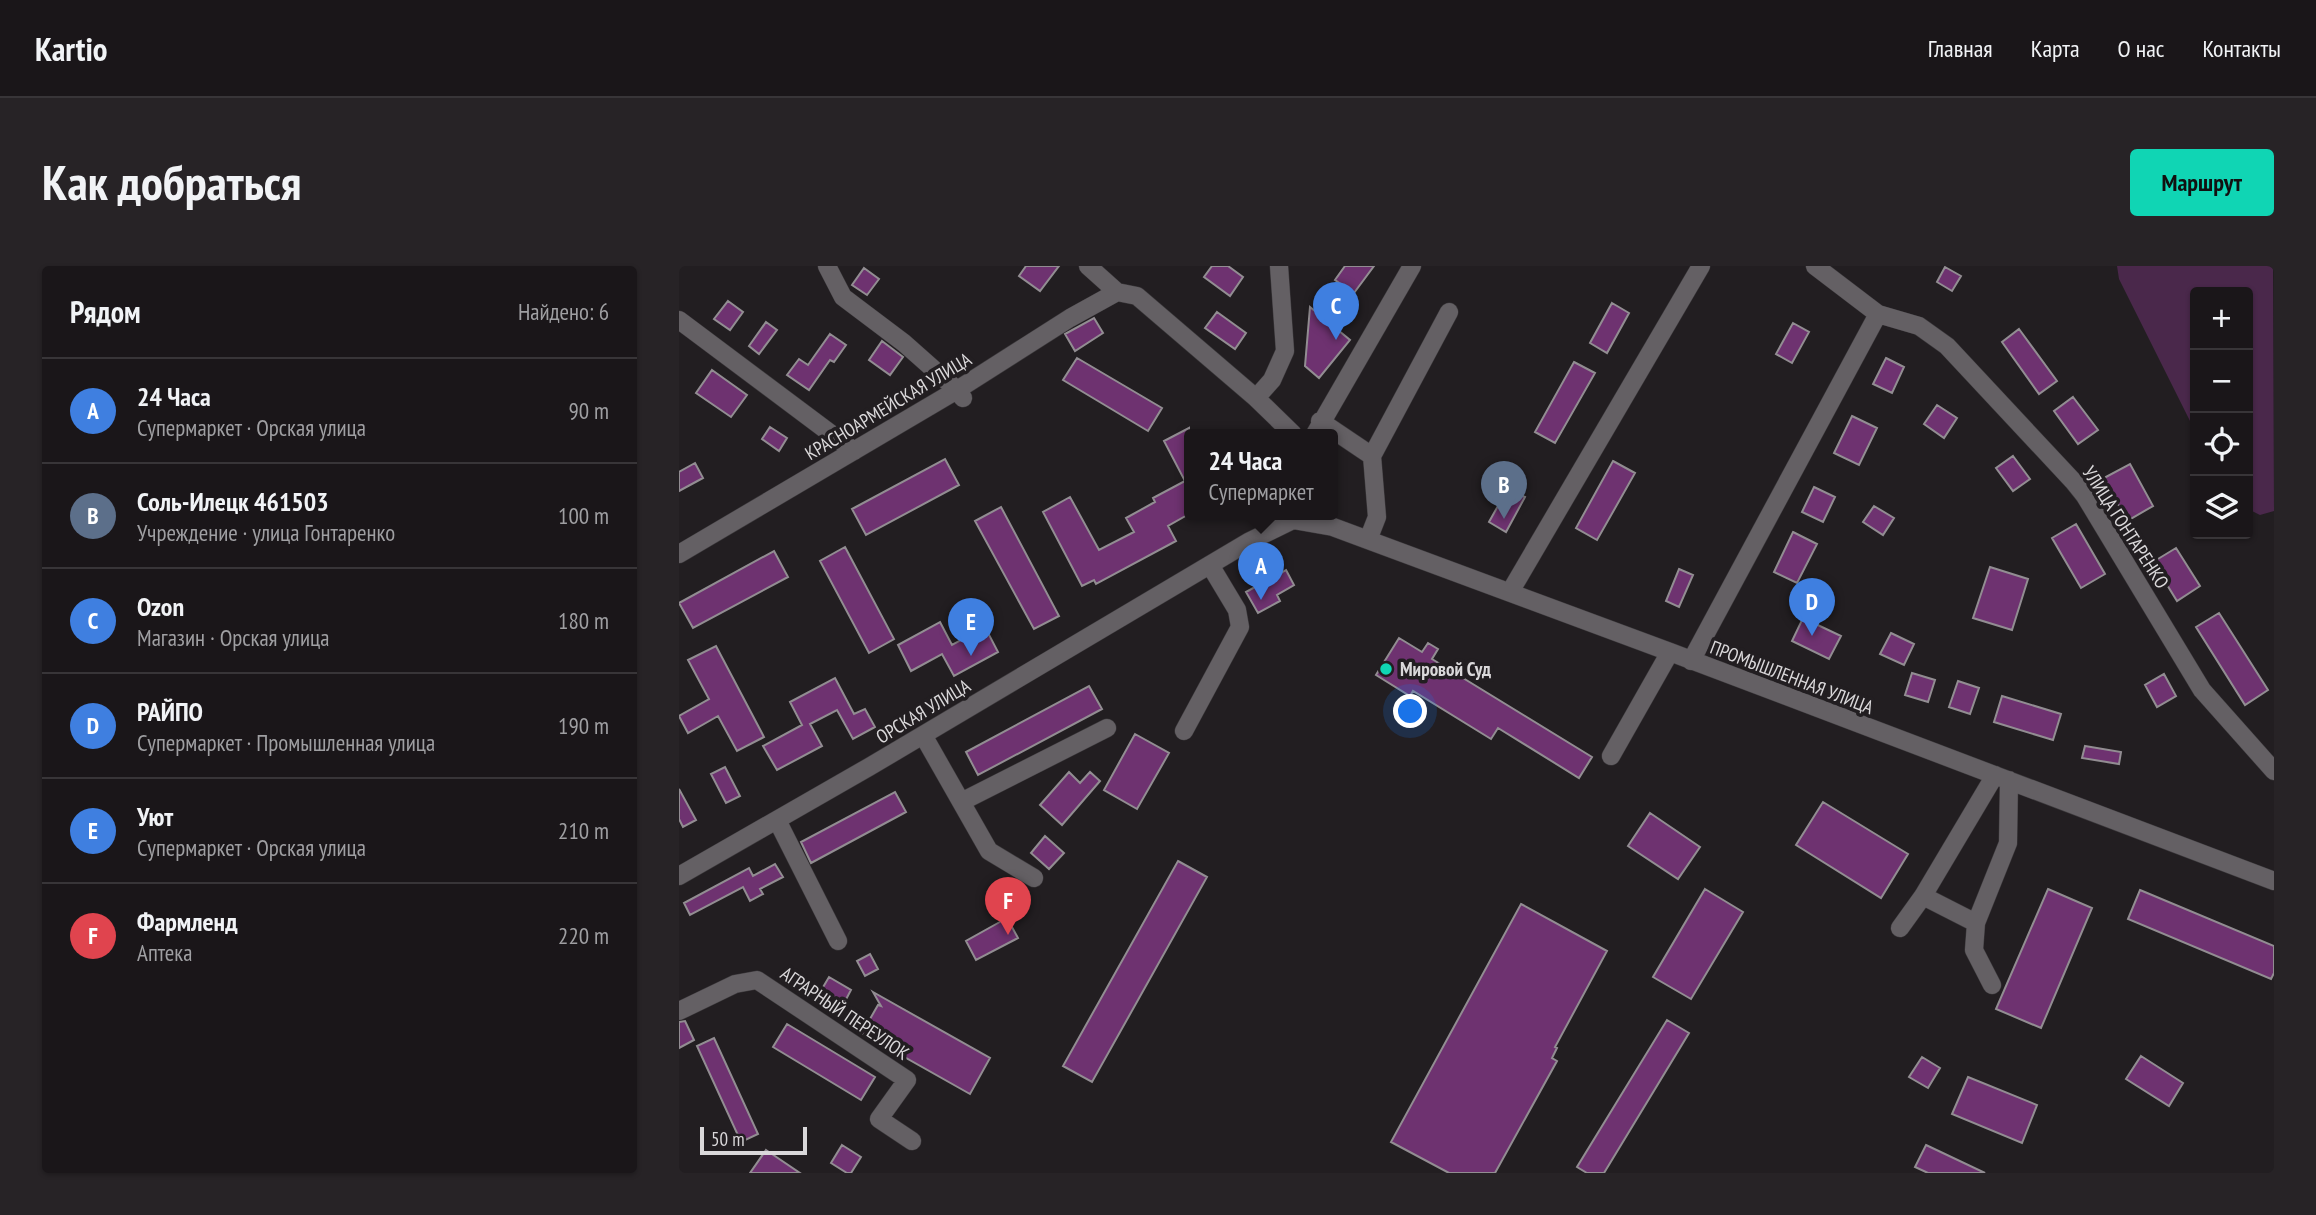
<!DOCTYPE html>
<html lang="ru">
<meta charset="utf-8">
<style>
:root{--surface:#1a1619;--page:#272326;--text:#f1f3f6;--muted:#9f9fa2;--line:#383538;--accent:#10d5b4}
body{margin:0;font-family:"PT Sans Narrow",sans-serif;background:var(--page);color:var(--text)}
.controls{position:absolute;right:21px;top:21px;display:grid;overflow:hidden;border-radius:7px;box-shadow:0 2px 5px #0004}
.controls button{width:63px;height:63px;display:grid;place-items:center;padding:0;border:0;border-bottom:2px solid var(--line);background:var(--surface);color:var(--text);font:35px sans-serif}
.scale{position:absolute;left:21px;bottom:18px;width:107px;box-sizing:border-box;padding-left:7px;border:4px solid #dad8da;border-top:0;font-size:19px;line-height:24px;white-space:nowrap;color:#dad8da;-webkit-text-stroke:5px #221e21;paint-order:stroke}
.you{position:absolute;left:732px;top:446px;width:24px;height:24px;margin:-18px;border:5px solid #fff;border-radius:50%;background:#1a73e8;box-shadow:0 0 0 10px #1a73e833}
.badge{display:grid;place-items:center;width:46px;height:46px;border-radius:50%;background:var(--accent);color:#fff;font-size:23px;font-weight:700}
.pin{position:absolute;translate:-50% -58px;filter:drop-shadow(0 2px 4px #0008)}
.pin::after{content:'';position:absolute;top:37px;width:24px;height:21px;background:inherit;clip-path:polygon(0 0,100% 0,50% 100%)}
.popup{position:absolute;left:505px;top:163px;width:154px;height:91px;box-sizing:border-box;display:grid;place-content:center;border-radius:7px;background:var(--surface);filter:drop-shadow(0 2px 5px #0005);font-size:23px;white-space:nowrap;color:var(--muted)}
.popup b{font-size:26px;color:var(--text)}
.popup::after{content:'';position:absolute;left:50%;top:100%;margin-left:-14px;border:14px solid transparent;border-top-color:var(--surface)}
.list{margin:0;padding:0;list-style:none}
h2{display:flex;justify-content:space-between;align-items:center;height:91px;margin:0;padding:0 28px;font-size:30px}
h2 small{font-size:23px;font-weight:400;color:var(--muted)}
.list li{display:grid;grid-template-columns:46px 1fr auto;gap:21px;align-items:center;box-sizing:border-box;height:105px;padding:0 28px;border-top:2px solid var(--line)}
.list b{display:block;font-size:26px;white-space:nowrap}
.list p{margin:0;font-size:23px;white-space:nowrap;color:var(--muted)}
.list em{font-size:23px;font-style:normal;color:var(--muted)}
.icon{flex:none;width:38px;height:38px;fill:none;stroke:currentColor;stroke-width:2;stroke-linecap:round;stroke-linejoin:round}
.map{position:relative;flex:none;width:1595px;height:907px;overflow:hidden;border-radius:7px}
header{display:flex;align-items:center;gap:42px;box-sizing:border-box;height:98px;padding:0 35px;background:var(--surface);border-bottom:2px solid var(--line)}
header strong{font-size:33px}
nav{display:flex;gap:38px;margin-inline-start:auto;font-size:24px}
.intro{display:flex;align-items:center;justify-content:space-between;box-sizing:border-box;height:168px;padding:0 42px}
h1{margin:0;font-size:49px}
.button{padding:18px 32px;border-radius:7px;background:var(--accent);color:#111;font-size:24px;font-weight:700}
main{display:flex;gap:42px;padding:0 42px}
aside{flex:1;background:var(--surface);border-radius:7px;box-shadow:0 2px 5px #0004}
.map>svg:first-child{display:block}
</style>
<header>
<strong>Kartio</strong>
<nav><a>Главная</a><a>Карта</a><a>О нас</a><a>Контакты</a></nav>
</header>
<div class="intro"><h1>Как добраться</h1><a class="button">Маршрут</a></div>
<main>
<aside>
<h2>Рядом<small>Найдено: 6</small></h2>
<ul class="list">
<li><span class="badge" style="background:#3f7fe0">A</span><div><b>24 Часа</b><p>Супермаркет · Орская улица</p></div><em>90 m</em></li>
<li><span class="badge" style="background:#5c6f8a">B</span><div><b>Соль-Илецк 461503</b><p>Учреждение · улица Гонтаренко</p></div><em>100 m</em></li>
<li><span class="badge" style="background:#3f7fe0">C</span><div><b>Ozon</b><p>Магазин · Орская улица</p></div><em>180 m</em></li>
<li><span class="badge" style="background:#3f7fe0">D</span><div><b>РАЙПО</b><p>Супермаркет · Промышленная улица</p></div><em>190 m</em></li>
<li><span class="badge" style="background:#3f7fe0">E</span><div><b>Уют</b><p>Супермаркет · Орская улица</p></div><em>210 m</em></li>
<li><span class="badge" style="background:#e0444e">F</span><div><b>Фармленд</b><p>Аптека</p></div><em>220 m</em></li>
</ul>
</aside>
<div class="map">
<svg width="1595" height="907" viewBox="0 0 1595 907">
<rect width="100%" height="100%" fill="#221e21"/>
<path fill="#4a284b" d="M1438,0H1594L1595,245L1581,249L1569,243V26H1516V165L1440,13Z"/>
<path fill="#6e3270" stroke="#928d92" stroke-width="2" d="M347,0H380L361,25L340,10Z
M533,0H549L564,11L551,30L525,11Z
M666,0H695L675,27L656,14Z
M1266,1L1282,10L1273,25L1258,16Z
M185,2L200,13L188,29L173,19Z
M49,35L64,46L51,64L35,53Z
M933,37L950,47L928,87L911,77Z
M631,41L671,74L640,112L626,100Z
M538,46L567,67L556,83L526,62Z
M415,52L424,67L396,85L386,68Z
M87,56L98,64L80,88L70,80Z
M1114,57L1130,66L1113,97L1097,88Z
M1340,63L1378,115L1360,128L1323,76Z
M151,68L167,79L155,96L151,94L130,124L108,109L120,93L129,99Z
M203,75L224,91L211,109L190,94Z
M398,92L483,142L469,165L384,114Z
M1207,92L1225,101L1213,127L1194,118Z
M895,96L916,107L876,177L856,166Z
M33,104L68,129L52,151L17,127Z
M1394,131L1419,164L1399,178L1375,145Z
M1258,139L1278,152L1265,172L1245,158Z
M1173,150L1198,162L1180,199L1155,187Z
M91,161L108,172L100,185L83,173Z
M510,162V248L489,260L497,275L417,318L415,314L403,320L364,246L391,231L420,284L455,266L447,252L476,236L474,232L506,215L485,175Z
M1334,190L1351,213L1334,225L1317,202Z
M266,193L280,219L187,269L173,243Z
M934,195L956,207L918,274L897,262Z
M16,197L24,212L0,225V206Z
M1451,198L1474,240L1448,255L1425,212Z
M1135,221L1156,231L1144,256L1123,246Z
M829,222L846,231L827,266L810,256Z
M1195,240L1215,252L1204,269L1184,256Z
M322,241L380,350L355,363L296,255Z
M1397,258L1426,308L1402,322L1373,272Z
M1114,266L1138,278L1118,317L1095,306Z
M166,281L215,373L190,387L141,295Z
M1497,282L1521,320L1498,335L1474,296Z
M95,285L109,311L14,362L0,337Z
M1311,301L1349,313L1333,364L1294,352Z
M1000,303L1014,309L1000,341L987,335Z
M607,304L615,319L598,329L601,335L579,347L567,326Z
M1540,347L1589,424L1566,439L1517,361Z
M1124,352L1162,370L1150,393L1113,375Z
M261,356L273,379L306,361L319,386L275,410L263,388L232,405L219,379Z
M1212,367L1235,378L1225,399L1201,388Z
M720,372L743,386L749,377L759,383L753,393L913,491L900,512L819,462L812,473L734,425L731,430L697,409Z
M37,380L85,471L58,485L39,450L9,467L0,450L30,433L9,394Z
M1233,407L1256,414L1249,436L1226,429Z
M1485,408L1497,430L1478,441L1466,419Z
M156,412L175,448L186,443L196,461L174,473L158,444L131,458L143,480L98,504L84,480L123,459L111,436Z
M1279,415L1300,422L1291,448L1270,441Z
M410,420L423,443L299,509L287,486Z
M1323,430L1382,448L1374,474L1315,456Z
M456,468L490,487L458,543L425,524Z
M1406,480L1442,486L1440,498L1403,492Z
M46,501L61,530L47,537L32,508Z
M390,506L401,517L411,506L421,515L383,559L361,539Z
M0,523L17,554L4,561L0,553Z
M216,526L227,546L132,597L122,576Z
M1144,536L1229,588L1202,632L1117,579Z
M971,547L1021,581L999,613L949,580Z
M366,570L385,587L370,603L352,587Z
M499,595L528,611L413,816L384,800Z
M96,598L104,611L81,623L84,628L71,635L64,621L11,649L5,637L70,602L74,610Z
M1026,623L1064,646L1012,733L974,711Z
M1369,623L1413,642L1362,762L1317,743Z
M1461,624L1595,680V707L1592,713L1449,653Z
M842,638L928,685L876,781L878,782L873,792L878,795L816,907H770L712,876Z
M328,652L339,672L297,694L287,675Z
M191,688L199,703L186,710L178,695Z
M150,711L172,724L163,741L140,728Z
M194,726L311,792L291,828L183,767L199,739L202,740Z
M988,754L1010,767L925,907H908L898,901Z
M6,755L15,774L0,782V756Z
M108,758L196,811L182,834L94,781Z
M35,772L79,868L62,876L18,780Z
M1462,790L1504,817L1490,840L1447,813Z
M1243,791L1261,802L1249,822L1230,811Z
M1289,811L1358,839L1343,877L1273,848Z
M163,879L182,891L172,907H168L152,897Z
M1247,879L1306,907H1249L1236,901Z
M87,884L121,907H71Z"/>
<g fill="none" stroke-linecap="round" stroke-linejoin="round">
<defs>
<path id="minor" d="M148,0L164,31L225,77L278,124L284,132
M409,0L438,26L458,30L577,132L614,168
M1136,0L1199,48L1240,60L1268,80L1394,215L1406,230L1523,424L1595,505
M0,54L175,185
M577,132L593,114L606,85L600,0
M641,155L693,190
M636,168L733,0
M614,254L654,261L689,274L991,386L1595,615
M689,274L698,251L693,190L770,46
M0,288L278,124L391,52L438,26
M831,326L1022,0
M1012,395L1199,48
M505,465L561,361L558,344L531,299
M244,469L310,585L355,612
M932,490L991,386
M282,536L428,462
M98,554L159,675
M0,610L190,501L571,275L614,254
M1244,630L1297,657L1329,577L1330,514
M1297,657L1295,684L1313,719
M1221,662L1244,630L1316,509
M0,745L56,718L78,714L228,814L200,853L233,875"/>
</defs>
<use href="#minor" stroke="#3d3a3d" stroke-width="19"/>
<use href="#minor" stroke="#646064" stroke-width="18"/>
</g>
<circle fill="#10d5b4" stroke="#221e21" stroke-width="2.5" cx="707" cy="403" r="7"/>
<g text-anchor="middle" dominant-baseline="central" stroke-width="7" stroke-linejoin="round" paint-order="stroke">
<g font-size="19" fill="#dad8da" stroke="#221e21">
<text transform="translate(209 140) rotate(-31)">КРАСНОАРМЕЙСКАЯ УЛИЦА</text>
<text transform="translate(1447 261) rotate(57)">УЛИЦА ГОНТАРЕНКО</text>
<text transform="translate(1113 411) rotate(21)">ПРОМЫШЛЕННАЯ УЛИЦА</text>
<text transform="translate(244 445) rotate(-31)">ОРСКАЯ УЛИЦА</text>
<text transform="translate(166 747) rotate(34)">АГРАРНЫЙ ПЕРЕУЛОК</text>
</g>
<g font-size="19" font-weight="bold" fill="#dad8da" stroke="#221e21" text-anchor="start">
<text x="721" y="403">Мировой Суд</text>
</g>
</g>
</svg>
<div class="controls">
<button>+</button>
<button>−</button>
<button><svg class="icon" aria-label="locate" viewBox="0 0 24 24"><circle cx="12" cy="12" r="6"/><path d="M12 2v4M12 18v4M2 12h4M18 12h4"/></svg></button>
<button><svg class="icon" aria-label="layers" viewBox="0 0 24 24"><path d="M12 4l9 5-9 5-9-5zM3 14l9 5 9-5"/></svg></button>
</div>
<div class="scale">50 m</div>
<div class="you"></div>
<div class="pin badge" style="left:582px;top:334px;background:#3f7fe0">A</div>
<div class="popup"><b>24 Часа</b>Супермаркет</div>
<div class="pin badge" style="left:825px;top:253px;background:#5c6f8a">B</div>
<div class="pin badge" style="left:657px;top:74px;background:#3f7fe0">C</div>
<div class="pin badge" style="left:1133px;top:370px;background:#3f7fe0">D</div>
<div class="pin badge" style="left:292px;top:390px;background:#3f7fe0">E</div>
<div class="pin badge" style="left:329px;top:669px;background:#e0444e">F</div>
</div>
</main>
